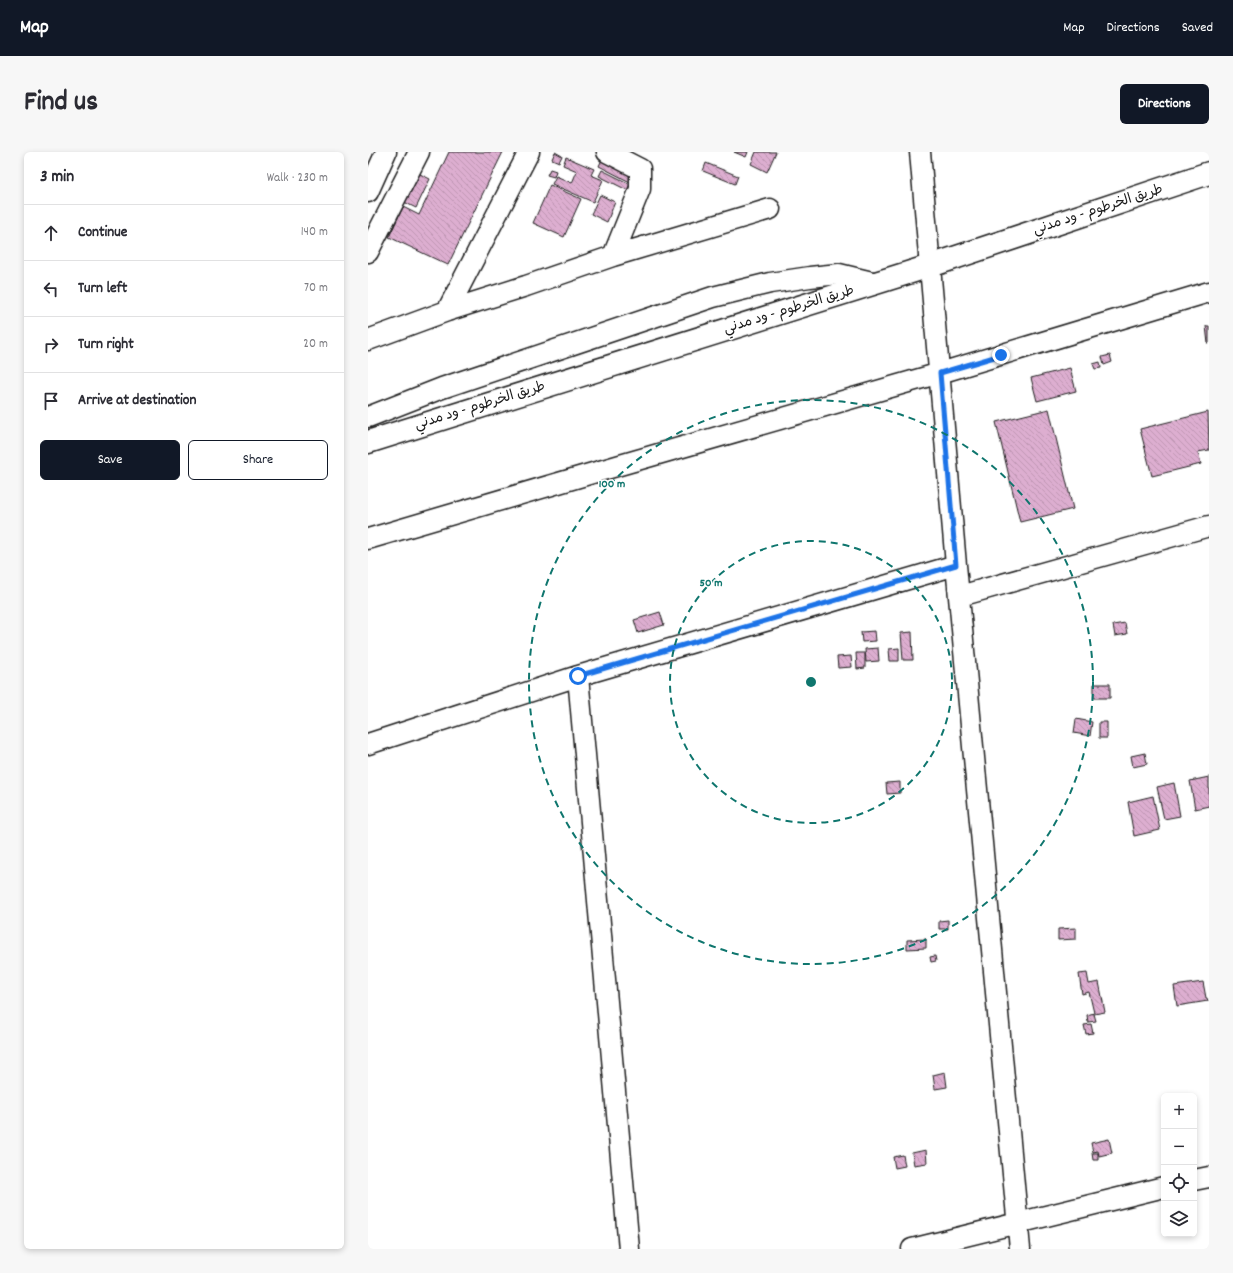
<!DOCTYPE html>
<meta charset="utf-8">
<style>
:root{--surface:#fff;--page:#f7f7f7;--text:#2b2b33;--muted:#7c7c81;--line:#e1e1e2;--accent:#111827}
body{margin:0;font-family:Dekko,"Playpen Sans Arabic",sans-serif;background:var(--page);color:var(--text)}
.controls{position:absolute;right:12px;bottom:12px;display:grid;overflow:hidden;border-radius:6px;box-shadow:0 2px 6px #0003}
.controls button{width:36px;height:36px;display:grid;place-items:center;padding:0;border:0;border-bottom:1px solid var(--line);background:var(--surface);color:var(--text);font:20px sans-serif}
.stop{position:absolute;width:12px;height:12px;margin:-9px;border:3px solid #1a73e8;border-radius:50%;background:#fff}
.stop.end{background:#1a73e8;border-color:#fff;box-shadow:0 1px 4px #0008}
.list{margin:0;padding:0;list-style:none}
h2{display:flex;justify-content:space-between;align-items:center;height:52px;margin:0;padding:0 16px;font-size:17px}
h2 small{font-size:13px;font-weight:400;color:var(--muted)}
.list li{display:grid;grid-template-columns:26px 1fr auto;gap:12px;align-items:center;box-sizing:border-box;height:56px;padding:0 16px;border-top:1px solid var(--line)}
.list b{display:block;font-size:15px;white-space:nowrap}
.list em{font-size:13px;font-style:normal;color:var(--muted)}
.actions{display:flex;gap:8px;padding:12px 16px}
.actions a{flex:1;padding:9px 0;border:1px solid var(--accent);border-radius:6px;text-align:center;font-size:14px;color:var(--accent)}
.actions .main{background:var(--accent);color:#fff}
.icon{flex:none;width:22px;height:22px;fill:none;stroke:currentColor;stroke-width:2;stroke-linecap:round;stroke-linejoin:round}
.map{position:relative;flex:none;width:841px;height:1097px;overflow:hidden;border-radius:6px}
header{display:flex;align-items:center;gap:24px;box-sizing:border-box;height:56px;padding:0 20px;background:var(--accent);color:#fff}
header strong{font-size:19px}
nav{display:flex;gap:22px;margin-inline-start:auto;font-size:14px}
.intro{display:flex;align-items:center;justify-content:space-between;box-sizing:border-box;height:96px;padding:0 24px}
h1{margin:0;font-size:28px}
.button{padding:10px 18px;border-radius:6px;background:var(--accent);color:#fff;font-size:14px;font-weight:700}
main{display:flex;gap:24px;padding:0 24px}
aside{flex:1;background:var(--surface);border-radius:6px;box-shadow:0 2px 6px #0003}
.map>svg:first-child{display:block}
</style>
<header>
<strong>Map</strong>
<nav><a>Map</a><a>Directions</a><a>Saved</a></nav>
</header>
<div class="intro"><h1>Find us</h1><a class="button">Directions</a></div>
<main>
<aside>
<h2>3 min<small>Walk · 230 m</small></h2>
<ul class="list">
<li><svg class="icon" aria-label="ahead" viewBox="0 0 24 24"><path d="M12 20V5M6 11l6-6 6 6"/></svg><div><b>Continue</b></div><em>140 m</em></li>
<li><svg class="icon" aria-label="left" viewBox="0 0 24 24"><path d="M17 20v-9H6M10 6l-5 5 5 5"/></svg><div><b>Turn left</b></div><em>70 m</em></li>
<li><svg class="icon" aria-label="right" viewBox="0 0 24 24"><path d="M7 20v-9h11M14 6l5 5-5 5"/></svg><div><b>Turn right</b></div><em>20 m</em></li>
<li><svg class="icon" aria-label="arrive" viewBox="0 0 24 24"><path d="M6 21V4h12l-3 4 3 4H6"/></svg><div><b>Arrive at destination</b></div></li>
</ul>
<div class="actions"><a class="main">Save</a><a>Share</a></div>
</aside>
<div class="map">
<svg width="841" height="1097" viewBox="0 0 841 1097">
<defs>
<pattern id="building-back-hatch" width="6" height="6" patternUnits="userSpaceOnUse"><rect width="6" height="6" fill="#ddaed0"/><path d="M-1 5l2 2M0 0l6 6M5-1l2 2" fill="none" stroke="#bd95b2"/></pattern>
</defs>
<rect width="100%" height="100%" fill="#fff"/>
<filter id="ink" filterUnits="userSpaceOnUse"><feTurbulence type="fractalNoise" baseFrequency=".025" numOctaves="2"/><feDisplacementMap in="SourceGraphic" scale="8" xChannelSelector="R" yChannelSelector="G"/><feConvolveMatrix kernelMatrix="1 2 1 2 8 2 1 2 1" color-interpolation-filters="sRGB"/></filter>
<g filter="url(#ink)">
<path fill="url(#building-back-hatch)" stroke="#1c1c1c" d="M81,0H135L80,113L21,85L35,55L51,63Z
M187,0L194,4L191,10L184,7Z
M366,0H380L378,5Z
M388,0H408L399,20L383,12Z
M236,3L268,18L262,30L231,14Z
M198,5L226,17L223,23L235,28L225,50L184,32L188,24L204,31L209,19L195,13Z
M338,11L370,24L367,32L335,19Z
M182,17L188,19L186,25L179,23Z
M234,18L262,32L259,38L231,24Z
M50,21L62,27L48,56L36,50Z
M182,33L213,47L196,85L165,71Z
M232,43L247,50L239,70L223,62Z
M838,174H841V191L840,192Z
M742,203L744,210L736,213L734,205Z
M732,210L733,216L727,217L725,212Z
M702,216L708,239L669,249L663,226Z
M681,257L705,357L652,370L628,270Z
M840,260L841,298L830,300L833,312L784,324L772,277Z
M292,460L296,473L270,481L266,468Z
M757,471L759,482L747,484L745,473Z
M507,479L508,489L494,490L493,480Z
M544,480L545,508H535L533,481Z
M510,496L511,509L498,510L497,497Z
M531,496V509H522L521,497Z
M488,501H497V516L489,517Z
M483,504L484,515L470,516L469,505Z
M726,532H742V546H726Z
M708,567L724,570L722,584L706,581Z
M731,570H739V586H731Z
M777,601L779,612L765,615L763,604Z
M841,625V654L827,657L822,629Z
M532,630V641L519,642L518,631Z
M806,631L812,664L796,667L789,635Z
M785,644L792,678L766,684L760,650Z
M580,768V777H571V769Z
M708,776V787L690,788V777Z
M558,787V796L539,797V788Z
M567,804L568,809L563,810L562,805Z
M719,821L721,832L731,830L737,860L726,862L728,869L720,870L719,863L726,861L721,840L714,842L711,822Z
M835,830L838,846H839L840,849L809,854L806,834Z
M723,872L725,881L718,882L716,873Z
M577,920L579,935L567,937L565,923Z
M741,987L744,1001L731,1004L730,999L725,1000L723,991Z
M558,998L559,1011L546,1013L544,1001Z
M724,1001H730V1008H725Z
M535,1003L537,1014L527,1016L525,1005Z"/>
<g fill="none" stroke-linecap="round" stroke-linejoin="round">
<defs>
<path id="minor" d="M239,0L272,17V37L245,104
M552,0L588,413L652,1097
M0,40L18,0
M0,100L51,0
M79,159L161,0
M0,188L79,159L158,134L245,104L402,57
M0,265L74,236L345,145L402,131L442,125L471,122L508,131
M0,387L252,313L572,221L841,140
M592,444L841,374
M210,524L261,1097
M0,592L210,524L588,413
M826,1028L841,1025
M544,1097L796,1035"/>
<path id="highway" d="M0,290L562,114L841,21"/>
</defs>
<use href="#minor" stroke="#1c1c1c" stroke-width="23"/>
<use href="#highway" stroke="#1c1c1c" stroke-width="25"/>
<use href="#minor" stroke="#fff" stroke-width="20"/>
<use href="#highway" stroke="#fff" stroke-width="22"/>
</g>
</g>
<g fill="none" stroke-linecap="round" stroke-linejoin="round" filter="url(#ink)">
<path stroke="#1a73e8" stroke-width="5" d="M210,524L588,413L572,221L633,203"/>
</g>
<g fill="none" stroke="#0f766e" stroke-width="2" stroke-dasharray="7 5">
<circle cx="443" cy="530" r="141"/>
<circle cx="443" cy="530" r="282"/>
</g>
<g text-anchor="middle" dominant-baseline="central" stroke-width="3" stroke-linejoin="round" paint-order="stroke">
<g font-size="14" fill="#1c1c1c" stroke="#fff">
<text transform="translate(730 58) rotate(-18)">طريق الخرطوم - ود مدني</text>
<text transform="translate(421 158) rotate(-17)">طريق الخرطوم - ود مدني</text>
<text transform="translate(112 254) rotate(-17)">طريق الخرطوم - ود مدني</text>
</g>
</g>
<circle cx="443" cy="530" r="6" fill="#0f766e" stroke="#fff" stroke-width="2"/>
<g font-size="12" text-anchor="middle" font-weight="bold" fill="#0f766e" stroke="#fff" stroke-width="3" stroke-linejoin="round" paint-order="stroke">
<text x="244" y="335">100 m</text>
<text x="343" y="434">50 m</text>
</g>
</svg>
<div class="controls">
<button>+</button>
<button>−</button>
<button><svg class="icon" aria-label="locate" viewBox="0 0 24 24"><circle cx="12" cy="12" r="6"/><path d="M12 2v4M12 18v4M2 12h4M18 12h4"/></svg></button>
<button><svg class="icon" aria-label="layers" viewBox="0 0 24 24"><path d="M12 4l9 5-9 5-9-5zM3 14l9 5 9-5"/></svg></button>
</div>
<div class="stop" style="left:210px;top:524px"></div>
<div class="stop end" style="left:633px;top:203px"></div>
</div>
</main>
